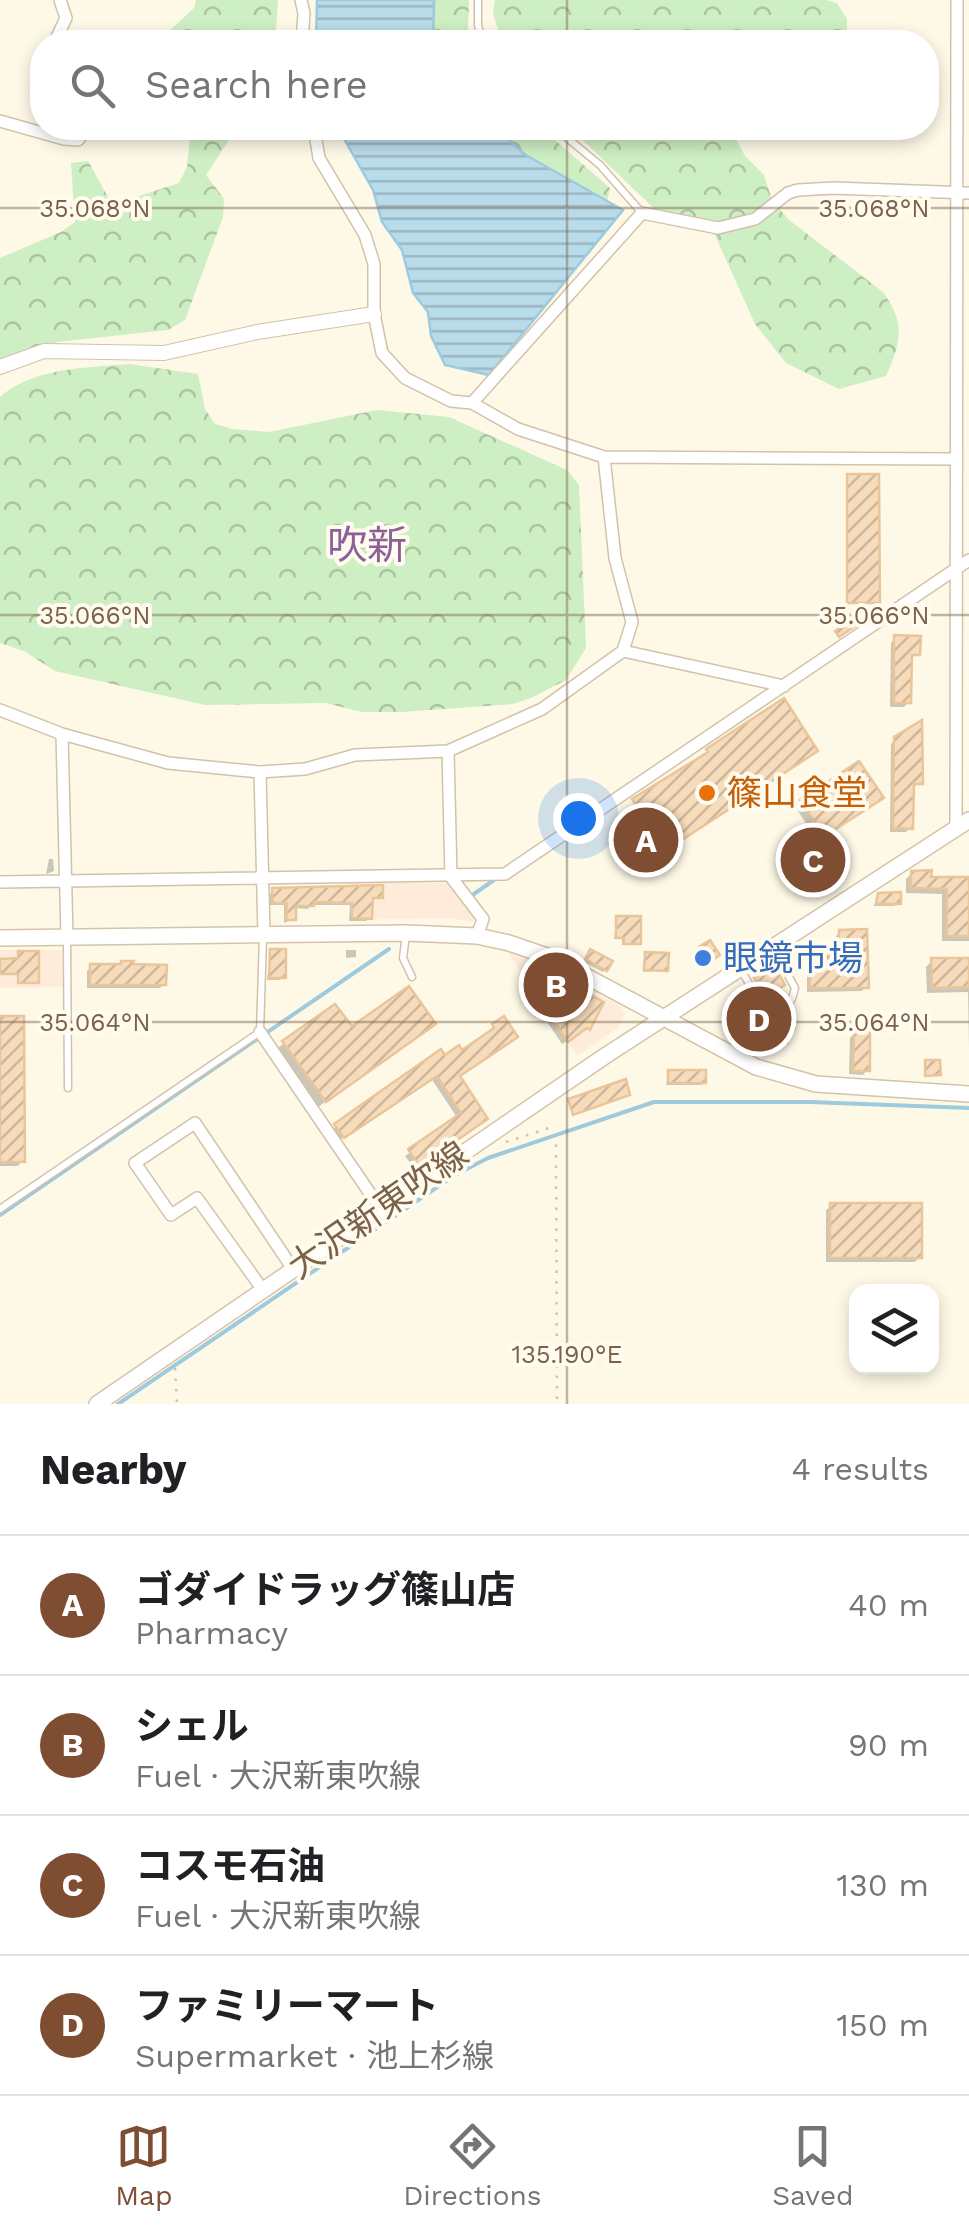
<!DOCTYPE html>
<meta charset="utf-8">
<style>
:root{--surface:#fff;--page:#f6f6f6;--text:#202124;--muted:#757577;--line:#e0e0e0;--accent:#7f4d31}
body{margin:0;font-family:"Work Sans","Noto Sans JP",sans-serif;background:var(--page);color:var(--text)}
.controls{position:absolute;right:30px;bottom:30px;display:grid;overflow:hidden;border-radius:20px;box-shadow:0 5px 15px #0003}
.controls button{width:90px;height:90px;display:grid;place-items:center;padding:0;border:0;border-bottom:2px solid var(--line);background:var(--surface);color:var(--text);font:50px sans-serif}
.you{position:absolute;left:578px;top:818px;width:35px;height:35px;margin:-25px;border:8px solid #fff;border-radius:50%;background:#1a73e8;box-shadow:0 0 0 15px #1a73e833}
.badge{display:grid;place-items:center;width:65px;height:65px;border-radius:50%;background:var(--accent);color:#fff;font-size:32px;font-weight:700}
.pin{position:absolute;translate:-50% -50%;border:5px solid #fff;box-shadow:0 2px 10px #0006}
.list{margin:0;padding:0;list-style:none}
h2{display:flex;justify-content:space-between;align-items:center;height:130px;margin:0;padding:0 40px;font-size:42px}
h2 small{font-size:32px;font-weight:400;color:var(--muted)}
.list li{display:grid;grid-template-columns:65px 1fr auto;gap:30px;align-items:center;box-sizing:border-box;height:140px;padding:0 40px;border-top:2px solid var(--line)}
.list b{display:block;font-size:38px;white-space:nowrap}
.list p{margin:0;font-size:32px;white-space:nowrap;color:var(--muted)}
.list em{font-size:32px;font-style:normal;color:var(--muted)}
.icon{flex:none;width:55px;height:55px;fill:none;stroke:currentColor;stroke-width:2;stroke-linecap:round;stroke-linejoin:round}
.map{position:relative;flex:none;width:969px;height:1404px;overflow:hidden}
.search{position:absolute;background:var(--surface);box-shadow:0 5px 15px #0003;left:30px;right:30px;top:30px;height:110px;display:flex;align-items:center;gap:25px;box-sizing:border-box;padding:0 35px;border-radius:40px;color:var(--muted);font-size:38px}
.sheet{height:690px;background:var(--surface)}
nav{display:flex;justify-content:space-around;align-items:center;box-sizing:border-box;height:140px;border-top:2px solid var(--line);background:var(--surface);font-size:28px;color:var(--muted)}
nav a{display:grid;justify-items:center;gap:5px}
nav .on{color:var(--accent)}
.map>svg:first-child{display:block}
</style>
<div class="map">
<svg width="969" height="1404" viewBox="0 0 969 1404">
<defs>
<pattern id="forest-crowns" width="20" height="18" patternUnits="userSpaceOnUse" patternTransform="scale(2.5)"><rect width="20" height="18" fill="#ceeec3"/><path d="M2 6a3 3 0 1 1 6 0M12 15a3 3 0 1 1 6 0" fill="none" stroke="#acc4a0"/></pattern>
<pattern id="water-rules" width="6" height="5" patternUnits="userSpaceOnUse" patternTransform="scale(2.5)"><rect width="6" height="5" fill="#b9dceb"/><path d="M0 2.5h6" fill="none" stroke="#9bb6c0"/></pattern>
<pattern id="building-hatch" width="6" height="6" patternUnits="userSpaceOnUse" patternTransform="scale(2.5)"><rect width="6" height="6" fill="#f7dcbc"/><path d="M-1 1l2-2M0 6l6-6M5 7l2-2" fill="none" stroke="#cdb69b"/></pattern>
</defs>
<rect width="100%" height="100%" fill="#fef9e7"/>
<path fill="#ffebda" d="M351,883H449L475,919L473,922L450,918L351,920Z
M0,950H62L63,987L0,988Z
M508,953L544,965L620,1006L625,1013L619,1027L577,1056Z"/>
<path fill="url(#forest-crowns)" d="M196,0H278L275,42H164L165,35L194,8Z
M434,0H469L468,28L472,42H433Z
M495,0H826L837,3L847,19V42H502L493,14Z
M191,128H237L206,175L224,199L223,217L185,320L168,330L57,342L25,356L0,360V258L61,232L75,222L71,163L88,161L109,199L127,200L179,183L187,167Z
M497,128H541L610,188L607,202L524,154Z
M570,128H730L745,156L764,175L772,200L789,220L883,292C906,324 901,342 886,376L839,389L786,363L755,324L709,222L665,219Z
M129,364L198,374L205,409L215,424L233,429L269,432L377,410L449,417L567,470L579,485L586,648L566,680L531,698L513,704L402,712H362L326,703L205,705L55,671L24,651L0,643V397C34,367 86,368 129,364Z"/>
<path fill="url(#water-rules)" stroke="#9ecade" stroke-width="2.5" d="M317,0H434L433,42H316Z
M338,128H497L524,154L623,210L489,375L445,365L431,336L428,312L413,293L402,250L382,222L373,190Z"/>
<path fill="#0003" d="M895,638L918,654L909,659V702L904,707H890L891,643Z
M783,702L809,757L658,855L656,852L639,862L626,840L640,827L628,808Z
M896,739L920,783L911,788L910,828L906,832H890L891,744Z
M802,802L874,803L812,844L834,882L812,897L782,845L809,828L796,808Z
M49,859H53L54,871L46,874Z
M912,873L929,880H969V941H942V894L906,893V879Z
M273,890L380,897L370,901V918L366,921H349L350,905H311L308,909L294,908V919L284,923V905H270V894Z
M898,895L895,906H874L877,896Z
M617,919L638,943L636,945H622V939H614Z
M840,932L866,987L862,991L807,992V962L811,958L836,957V936Z
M346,950H356V957L346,958Z
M271,952L283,977L280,980H267Z
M588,955L605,969L603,972L584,962Z
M646,955L666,970L643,972Z
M932,961H969V1049L968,992L927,993L926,967Z
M122,963L164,984L160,988H87V971L91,967H118Z
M756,980L777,989L760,999L751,985Z
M557,988L588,1028L562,1044L540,1011L549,1003Z
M751,1010L785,1041L781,1046L741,1027Z
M0,1018L22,1161L18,1166H0Z
M503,1020L457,1077L480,1123L414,1168L405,1156L458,1119L431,1078L338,1141L332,1131L336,1126L445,1058L461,1053L491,1033L489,1031Z
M351,1030H426L318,1107L277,1049L284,1043Z
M855,1033L867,1070L863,1075L849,1074L850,1038Z
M669,1072L704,1082L701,1085H666Z
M831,1206L920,1257L915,1262H826V1210Z"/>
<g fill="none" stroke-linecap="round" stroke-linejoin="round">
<path stroke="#9ecade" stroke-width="4" d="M471,896L494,880
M0,1215L389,949
M118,1404L455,1175L488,1158L654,1102H810L969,1108"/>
</g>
<path fill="url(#building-hatch)" stroke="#ebc59a" stroke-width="2.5" d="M847,474H879L880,603H847Z
M865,610L870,616L839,637L835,631Z
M894,635L921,636L920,655H912L911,703H894Z
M784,698L818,751L665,851L663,848L647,857L631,831L647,822L632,799L708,752L706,749Z
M922,720L923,784H914L913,829L893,828L894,737Z
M859,761L884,798L814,843L837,883L819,893L787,837L815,822L800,800Z
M932,870L931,877H969V936H947V889L911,888V871Z
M383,885V898H373L372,919L352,918V903L314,902V906H296V920H286L287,903H273L272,888Z
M901,892V904H876L878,893Z
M616,916H641V944H624V938H616Z
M867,929L869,988H810V955H839V930Z
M710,940L720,955L704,965L699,959V947Z
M270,949H286V978H269Z
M590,949L613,961L607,971L585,959Z
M18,951H39V983H18V974H0V959L18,958Z
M645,952L669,953L668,971L644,970Z
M931,958H969V987L932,988Z
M121,961H134L133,964L167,965L166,985H90V964H121Z
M775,966L785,985L766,996L754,978Z
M561,980L604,1002L590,1030L587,1028L568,1042L543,1004L552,998Z
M409,986L436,1024L326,1102L282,1041L335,1004L352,1026Z
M751,1007L795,1028L787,1043L744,1022Z
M0,1016H24L25,1162H0Z
M504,1016L518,1037L460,1076L488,1119L419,1166L408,1149L461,1113L437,1076L344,1138L334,1124L358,1107L441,1049L445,1055L459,1045L462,1050L494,1028L492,1024Z
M854,1030H870V1071H853Z
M925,1060H940L941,1075L925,1076Z
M668,1070H706V1083H668Z
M626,1079L630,1095L573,1115L568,1099Z
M830,1203H922V1258H830Z"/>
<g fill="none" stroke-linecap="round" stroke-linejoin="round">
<defs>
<path id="service" d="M478,0V25L482,42
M555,128L600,165L642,213
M406,935L403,958L412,977
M67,939L68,1088
M740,968C749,982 760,1013 781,1007C791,1005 793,997 795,988L773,948
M0,1209L260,1032L263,937"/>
<path id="minor" d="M60,0L66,18L57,37L61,42
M301,0L304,13L302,42
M0,121L64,139L78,140L87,128
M314,128L319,158L365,235L374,264V314L382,353L405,378L451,401L472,403L518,429L604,457L954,459
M472,403L642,213L718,228L755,219L788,193L798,190L834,188L969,193
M623,651L784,686
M0,710L62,734L168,763L260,772L305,769L355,755L448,751L542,709L623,651L632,622L615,558L604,457
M62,734L67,937
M448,751L451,877L483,919L477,936
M260,772L264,935
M956,829L957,0
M0,882L505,874L969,560
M260,1032L380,1208
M263,1290L197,1198L171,1215L135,1163L195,1123L293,1269"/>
<path id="tertiary" d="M0,367L44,351L164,353L257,332L374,314"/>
<path id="secondary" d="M0,938L406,933L477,936L509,943L550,957L756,1067L816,1084L969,1094
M97,1404L605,1056L969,820"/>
</defs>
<use href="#service" stroke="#d2c2ab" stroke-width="9"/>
<use href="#minor" stroke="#d2c2ab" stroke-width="14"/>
<use href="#tertiary" stroke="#d2c2ab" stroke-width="16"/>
<use href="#secondary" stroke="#d5c3a8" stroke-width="18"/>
<path stroke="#dcbf9e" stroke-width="2.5" stroke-dasharray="2.5 8" stroke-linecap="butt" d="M506,1142L549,1128L556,1145L557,1404
M175,1368L177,1404"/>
<use href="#service" stroke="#fff" stroke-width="6"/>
<use href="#minor" stroke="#fff" stroke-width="11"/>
<use href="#tertiary" stroke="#fff" stroke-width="14"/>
<use href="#secondary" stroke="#fff" stroke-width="15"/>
</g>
<path fill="none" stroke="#7b6248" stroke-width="2.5" stroke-opacity="0.45" d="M567,0V42M567,128V1404M0,208H969M0,615H969M0,1022H969"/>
<circle fill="#e8710a" stroke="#fffbef" stroke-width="4" cx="707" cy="793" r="10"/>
<circle fill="#3f7fe0" stroke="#fffbef" stroke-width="4" cx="703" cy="958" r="10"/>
<g text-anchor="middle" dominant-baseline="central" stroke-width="8" stroke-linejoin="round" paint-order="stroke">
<g font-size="35" fill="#c56008" stroke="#fffbef" text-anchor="start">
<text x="727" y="793">篠山食堂</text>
</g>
<g font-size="35" fill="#366cbe" stroke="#fffbef" text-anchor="start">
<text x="723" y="958">眼鏡市場</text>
</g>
<g font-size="35" fill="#7b6248" stroke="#fffbef">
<text transform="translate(378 1210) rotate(-35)">大沢新東吹線</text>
</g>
<g font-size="40" fill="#8c6098" stroke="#fffbef">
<text x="367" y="545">吹新</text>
</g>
</g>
<g font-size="25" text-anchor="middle" fill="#7b6248" stroke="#fffbef" stroke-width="8" stroke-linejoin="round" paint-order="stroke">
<text x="95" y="217">35.068°N</text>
<text x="874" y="217">35.068°N</text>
<text x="95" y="624">35.066°N</text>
<text x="874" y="624">35.066°N</text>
<text x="95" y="1031">35.064°N</text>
<text x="874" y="1031">35.064°N</text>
<text x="567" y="1363">135.190°E</text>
</g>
</svg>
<div class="controls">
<button><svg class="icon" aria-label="layers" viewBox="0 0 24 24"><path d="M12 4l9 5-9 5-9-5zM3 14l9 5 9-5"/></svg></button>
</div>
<div class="you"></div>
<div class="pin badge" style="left:646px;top:840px">A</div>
<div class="pin badge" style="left:556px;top:985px">B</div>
<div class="pin badge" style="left:813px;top:860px">C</div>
<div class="pin badge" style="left:759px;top:1019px">D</div>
<div class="search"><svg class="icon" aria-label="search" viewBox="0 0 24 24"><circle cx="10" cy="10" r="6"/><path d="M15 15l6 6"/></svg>Search here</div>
</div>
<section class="sheet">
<h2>Nearby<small>4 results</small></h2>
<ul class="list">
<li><span class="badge">A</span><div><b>ゴダイドラッグ篠山店</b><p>Pharmacy</p></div><em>40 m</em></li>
<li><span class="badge">B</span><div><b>シェル</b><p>Fuel · 大沢新東吹線</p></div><em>90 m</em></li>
<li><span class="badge">C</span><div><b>コスモ石油</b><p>Fuel · 大沢新東吹線</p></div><em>130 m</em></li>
<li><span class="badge">D</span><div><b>ファミリーマート</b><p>Supermarket · 池上杉線</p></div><em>150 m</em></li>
</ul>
</section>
<nav>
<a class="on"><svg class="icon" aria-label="map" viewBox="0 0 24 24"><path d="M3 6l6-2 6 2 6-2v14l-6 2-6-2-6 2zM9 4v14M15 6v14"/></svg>Map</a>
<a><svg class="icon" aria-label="directions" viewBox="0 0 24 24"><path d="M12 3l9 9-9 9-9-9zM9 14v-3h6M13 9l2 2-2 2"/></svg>Directions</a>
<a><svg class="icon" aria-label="saved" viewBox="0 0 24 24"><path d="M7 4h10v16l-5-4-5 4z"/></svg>Saved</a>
</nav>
